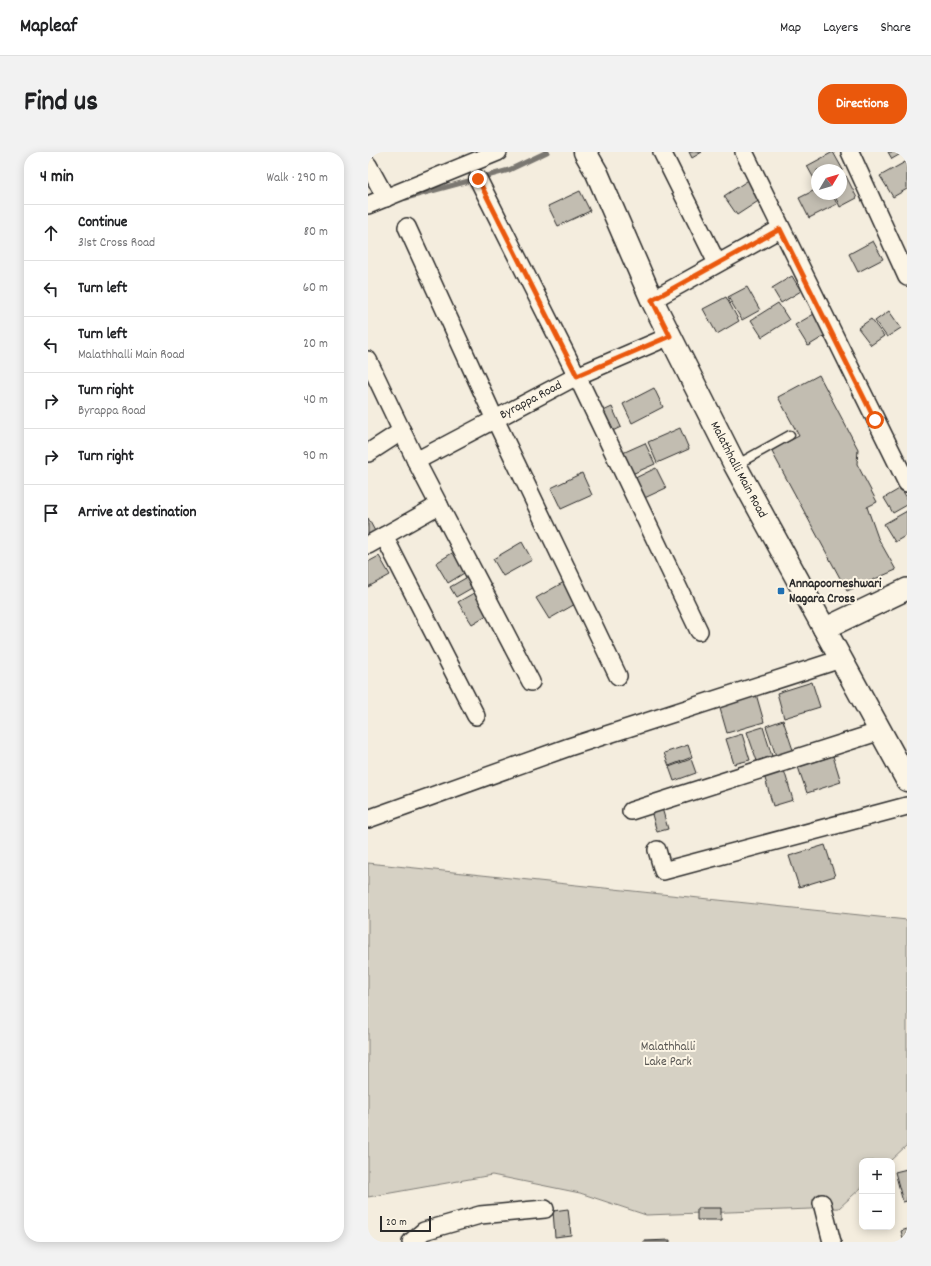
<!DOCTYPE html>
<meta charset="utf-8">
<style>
:root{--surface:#fff;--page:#f2f2f2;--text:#202124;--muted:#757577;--line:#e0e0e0;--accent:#ea580c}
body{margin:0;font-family:Dekko,sans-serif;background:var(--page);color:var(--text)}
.controls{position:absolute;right:12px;bottom:12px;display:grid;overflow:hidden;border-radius:8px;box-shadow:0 2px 10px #0003}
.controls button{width:36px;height:36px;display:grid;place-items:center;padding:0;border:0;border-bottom:1px solid var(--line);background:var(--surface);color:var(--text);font:20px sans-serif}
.compass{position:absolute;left:443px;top:12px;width:36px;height:36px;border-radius:50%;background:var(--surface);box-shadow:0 2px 10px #0003;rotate:52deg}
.scale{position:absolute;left:12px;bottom:10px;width:51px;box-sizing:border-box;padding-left:4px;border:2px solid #2b2b2b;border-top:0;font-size:11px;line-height:14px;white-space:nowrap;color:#2b2b2b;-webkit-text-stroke:3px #fcf5e5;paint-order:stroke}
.stop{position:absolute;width:12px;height:12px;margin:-9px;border:3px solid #ea580c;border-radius:50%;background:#fff}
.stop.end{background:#ea580c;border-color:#fff;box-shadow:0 1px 4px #0008}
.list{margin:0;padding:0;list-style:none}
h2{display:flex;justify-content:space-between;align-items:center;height:52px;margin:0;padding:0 16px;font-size:17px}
h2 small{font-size:13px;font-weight:400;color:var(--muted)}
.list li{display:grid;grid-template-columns:26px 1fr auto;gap:12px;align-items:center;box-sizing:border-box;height:56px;padding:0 16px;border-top:1px solid var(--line)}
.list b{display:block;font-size:15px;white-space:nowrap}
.list p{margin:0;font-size:13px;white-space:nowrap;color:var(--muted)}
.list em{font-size:13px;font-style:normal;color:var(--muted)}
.icon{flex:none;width:22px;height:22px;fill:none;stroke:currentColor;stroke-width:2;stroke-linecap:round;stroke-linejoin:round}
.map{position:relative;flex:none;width:539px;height:1090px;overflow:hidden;border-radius:16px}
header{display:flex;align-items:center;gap:24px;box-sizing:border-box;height:56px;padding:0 20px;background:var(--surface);border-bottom:1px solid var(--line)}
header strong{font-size:19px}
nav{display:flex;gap:22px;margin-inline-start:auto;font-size:14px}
.intro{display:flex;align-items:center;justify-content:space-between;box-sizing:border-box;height:96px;padding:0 24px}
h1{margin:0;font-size:28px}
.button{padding:10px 18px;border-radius:16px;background:var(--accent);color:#fff;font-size:14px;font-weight:700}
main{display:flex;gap:24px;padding:0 24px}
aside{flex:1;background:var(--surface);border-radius:16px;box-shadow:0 2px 10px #0003}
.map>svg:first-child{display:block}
</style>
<header>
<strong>Mapleaf</strong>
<nav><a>Map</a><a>Layers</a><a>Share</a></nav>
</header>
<div class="intro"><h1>Find us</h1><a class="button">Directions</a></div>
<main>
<aside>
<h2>4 min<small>Walk · 290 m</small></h2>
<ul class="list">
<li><svg class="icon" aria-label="ahead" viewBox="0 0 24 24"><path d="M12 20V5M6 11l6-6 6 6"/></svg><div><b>Continue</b><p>31st Cross Road</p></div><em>80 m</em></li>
<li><svg class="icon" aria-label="left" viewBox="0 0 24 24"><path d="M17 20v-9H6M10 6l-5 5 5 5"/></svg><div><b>Turn left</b></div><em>60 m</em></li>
<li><svg class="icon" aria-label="left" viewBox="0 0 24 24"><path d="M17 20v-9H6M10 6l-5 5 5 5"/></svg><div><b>Turn left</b><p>Malathhalli Main Road</p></div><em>20 m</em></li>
<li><svg class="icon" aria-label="right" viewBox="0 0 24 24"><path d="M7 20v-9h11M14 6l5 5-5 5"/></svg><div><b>Turn right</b><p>Byrappa Road</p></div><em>40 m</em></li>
<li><svg class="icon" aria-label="right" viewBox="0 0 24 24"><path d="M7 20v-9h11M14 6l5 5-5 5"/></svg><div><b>Turn right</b></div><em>90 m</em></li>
<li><svg class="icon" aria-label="arrive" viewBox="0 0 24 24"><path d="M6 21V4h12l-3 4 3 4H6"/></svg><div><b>Arrive at destination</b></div></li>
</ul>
</aside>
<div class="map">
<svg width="539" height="1090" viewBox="0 0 539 1090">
<rect width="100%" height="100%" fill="#f4edde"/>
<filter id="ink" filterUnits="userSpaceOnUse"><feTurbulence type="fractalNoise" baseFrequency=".025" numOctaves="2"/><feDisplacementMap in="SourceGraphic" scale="8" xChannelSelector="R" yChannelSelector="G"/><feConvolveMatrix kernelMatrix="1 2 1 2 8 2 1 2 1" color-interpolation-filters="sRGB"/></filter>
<g filter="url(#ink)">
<path fill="#d6d1c4" stroke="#807e78" d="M0,711L539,768V993L522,1009H494V1035L471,1056L278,1063L212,1041L124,1023L0,1045Z"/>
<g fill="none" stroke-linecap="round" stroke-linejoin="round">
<path stroke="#7a7771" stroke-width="5" d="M38,46L141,18L179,0"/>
</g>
<path fill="#c2bdb1" stroke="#2b2b2b" d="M321,0H334L324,6Z
M465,0L475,18H449V32L439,14Z
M520,0H536L524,7Z
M539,9V37L525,45L512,24Z
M478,24L489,46L472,55L466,42H473V26Z
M382,27L395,46L369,63L356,44Z
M449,37V42H464L469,52L441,66L431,46Z
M212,39L222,59L190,74L180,54Z
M505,89L515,107L490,120L481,102Z
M424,124L433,139L413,151L404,136Z
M379,135L392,158L374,168L360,145Z
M358,145L371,169L349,182L335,157Z
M410,151L421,168L394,185L383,168Z
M521,159L533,176L519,185L507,169Z
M446,162L458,183L440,194L427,173Z
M503,167L516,184L503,193L490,176Z
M451,223L490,297L489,312L509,350L499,355L510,386L528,418L479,439L403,298L431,284L410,245Z
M286,236L295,255L264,271L255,252Z
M244,255L253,275L238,282L229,262Z
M312,276L321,297L289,311L280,290Z
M277,291L287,312L257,325L248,304Z
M288,316L298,336L270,349L261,329Z
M214,321L224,343L193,357L183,336Z
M533,336L539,346V353L525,361L516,346Z
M539,359V383L527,390L516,372Z
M0,366L8,381L0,386Z
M154,390L164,408L135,424L125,407Z
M89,398L101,418L80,431L68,411Z
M11,404L22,423L0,435V410Z
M103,423L109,433L88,445L82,435Z
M196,430L209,451L181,467L168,446Z
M111,438L124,460L104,472L90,450Z
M444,530L452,555L416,566L409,541Z
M388,542L396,570L359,581L351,553Z
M415,568L425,598L408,604L398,574Z
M395,575L404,604L389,609L379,580Z
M374,582L382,608L366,612L358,587Z
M320,593L324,605L301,614L296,601Z
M465,604L473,630L439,641L430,615Z
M323,607L328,621L306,629L301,615Z
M416,618L425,648L405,654L396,623Z
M294,656L300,677L289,680L283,659Z
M457,693L467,724L431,735L421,704Z
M539,1017V1049L535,1050L527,1020Z
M329,1056H353V1068H329Z
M200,1057L203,1083L187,1085L185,1059Z
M539,1077V1090H536L533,1079Z
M302,1088V1090H276V1089Z"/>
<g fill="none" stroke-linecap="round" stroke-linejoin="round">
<defs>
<path id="service" d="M368,313L422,283"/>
<g id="minor">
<path d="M294,0L349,111"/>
<path d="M376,0L539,331"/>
<path d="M482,0L539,125"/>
<path d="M0,13L18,46"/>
<path d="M110,27L209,224L331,479"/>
<path d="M0,53L130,0"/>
<path d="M39,75L124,261L250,524"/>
<path d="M284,148L412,77"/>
<path d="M0,208L48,309L163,530"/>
<path d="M0,301L34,279"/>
<path id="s1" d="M48,309L209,224L302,184"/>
<path d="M16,384L108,564"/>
<path d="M0,393L71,353"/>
<path d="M263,659L513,579"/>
<path d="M0,667L201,595L473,507"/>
<path d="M289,698L295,719L539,654"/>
<path d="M454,1051L464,1090"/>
<path d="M43,1090L56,1079L112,1063L177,1057"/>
</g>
<path id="tertiary" d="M456,477L539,437"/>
<g id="secondary">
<path id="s2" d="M217,0L229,21L284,148L367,313L539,628"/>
</g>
</defs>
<use href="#service" stroke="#2b2b2b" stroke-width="11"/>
<use href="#minor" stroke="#2b2b2b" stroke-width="20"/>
<use href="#tertiary" stroke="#2b2b2b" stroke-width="24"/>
<use href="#secondary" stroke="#2b2b2b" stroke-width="25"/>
<use href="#service" stroke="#fcf5e5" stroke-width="8"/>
<use href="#minor" stroke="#fcf5e5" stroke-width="17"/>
<use href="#tertiary" stroke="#fcf5e5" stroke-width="21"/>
<use href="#secondary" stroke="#fcf5e5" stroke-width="22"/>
</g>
</g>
<g fill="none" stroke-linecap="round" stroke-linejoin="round" filter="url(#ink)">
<path stroke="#ea580c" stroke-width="5" d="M110,27L209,224L302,184L284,148L412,77L507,268"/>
</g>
<rect fill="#1f6fb2" stroke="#fcf5e5" stroke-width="1.5" x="409" y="435" width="8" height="8" rx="2"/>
<g text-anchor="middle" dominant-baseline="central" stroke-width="4" stroke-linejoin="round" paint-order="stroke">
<g font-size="13" fill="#2b2b2b" stroke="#fcf5e5">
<text stroke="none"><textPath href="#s1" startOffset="130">Byrappa Road</textPath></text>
<text stroke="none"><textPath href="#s2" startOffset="353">Malathhalli Main Road</textPath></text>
</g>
<g font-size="13" font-weight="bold" fill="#2b2b2b" stroke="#fcf5e5" text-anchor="start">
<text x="421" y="432">Annapoorneshwari<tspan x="421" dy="15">Nagara Cross</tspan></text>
</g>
<g font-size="13" fill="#565451" stroke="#fcf5e5">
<text x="300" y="895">Malathhalli<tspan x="300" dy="15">Lake Park</tspan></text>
</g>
</g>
</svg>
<div class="controls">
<button>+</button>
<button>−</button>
</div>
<svg class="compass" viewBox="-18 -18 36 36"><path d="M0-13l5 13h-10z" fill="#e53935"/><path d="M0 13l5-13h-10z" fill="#757577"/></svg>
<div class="scale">20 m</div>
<div class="stop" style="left:507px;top:268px"></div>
<div class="stop end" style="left:110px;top:27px"></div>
</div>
</main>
